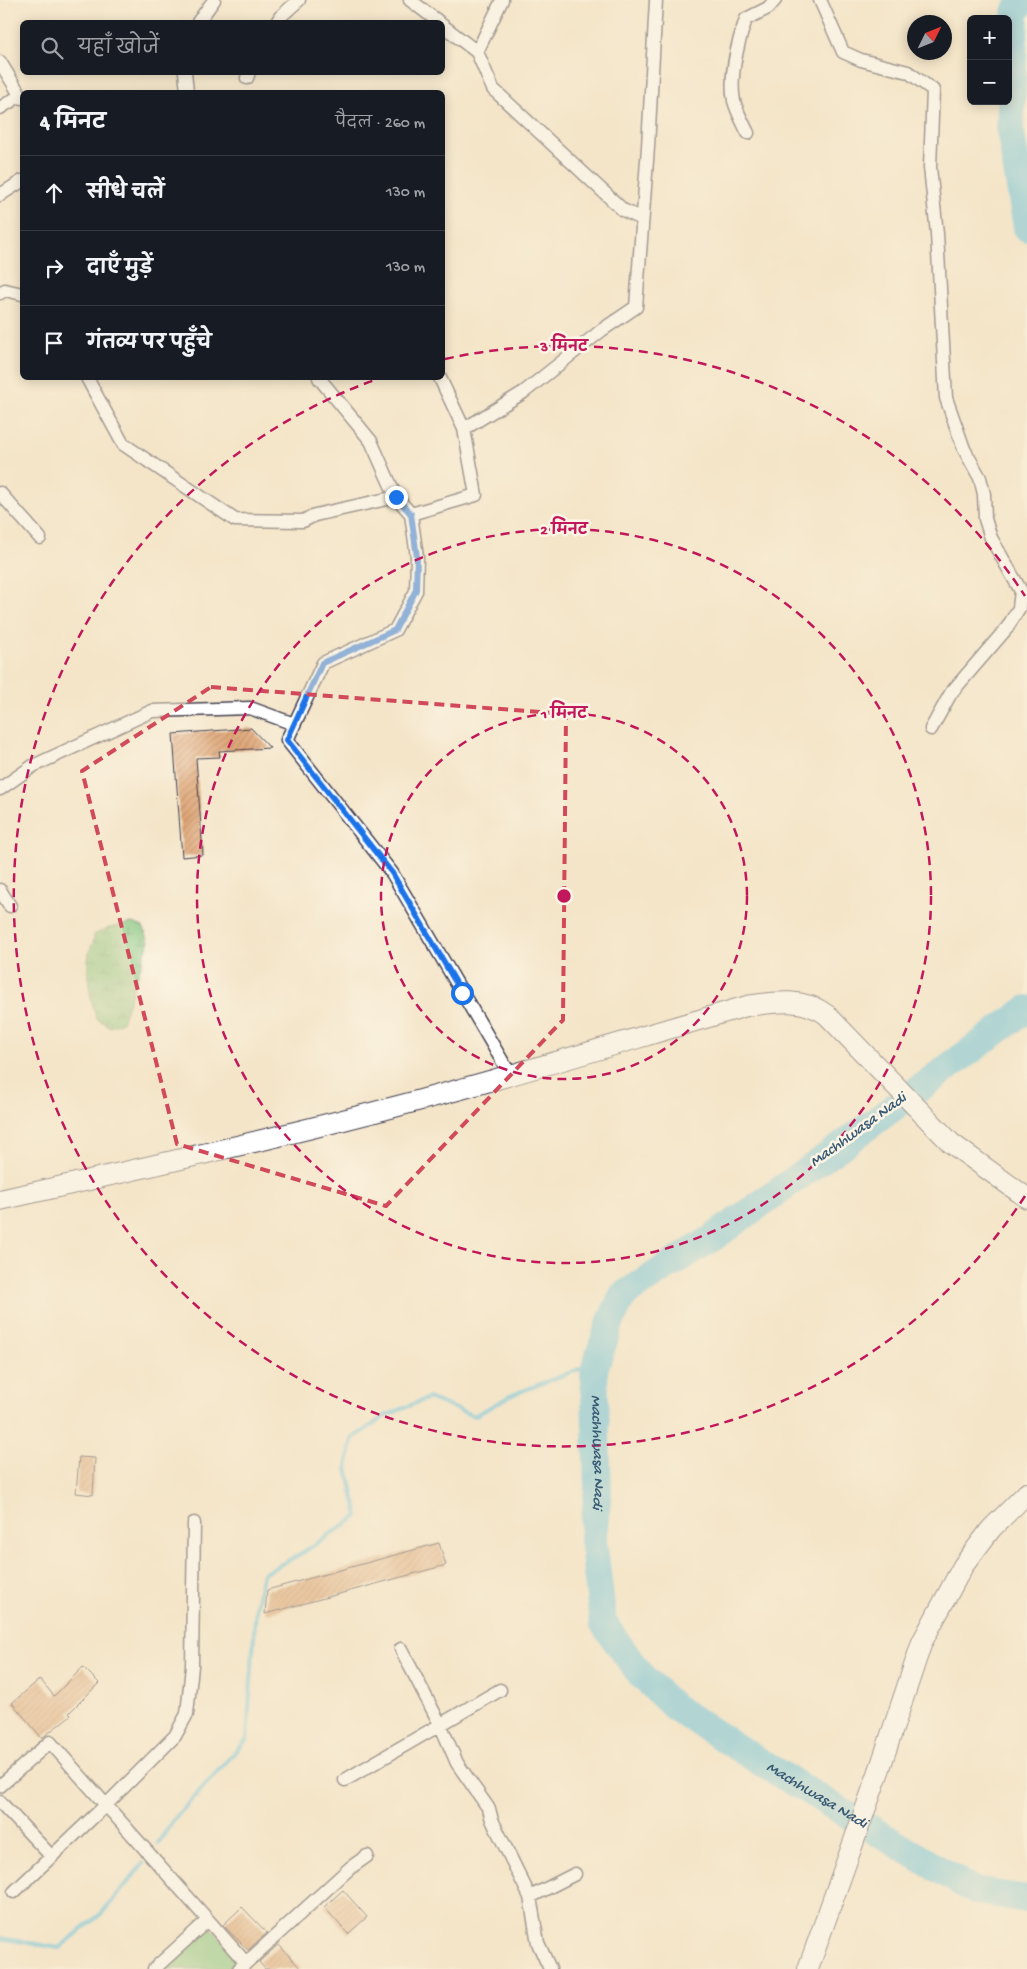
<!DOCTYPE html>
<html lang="hi">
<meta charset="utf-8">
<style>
:root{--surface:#171b24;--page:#242831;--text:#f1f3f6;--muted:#9ea1a6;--line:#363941}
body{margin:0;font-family:"Gochi Hand","Playpen Sans Deva",sans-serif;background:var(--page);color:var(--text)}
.controls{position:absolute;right:15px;top:15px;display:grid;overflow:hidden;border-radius:8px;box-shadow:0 2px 12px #0003}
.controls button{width:45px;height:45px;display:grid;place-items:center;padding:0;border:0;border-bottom:1px solid var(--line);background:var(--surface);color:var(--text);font:25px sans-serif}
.compass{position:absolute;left:907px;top:15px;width:45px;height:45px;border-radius:50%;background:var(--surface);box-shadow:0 2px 12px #0003;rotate:47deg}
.stop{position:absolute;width:15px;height:15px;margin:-11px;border:4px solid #1a73e8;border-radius:50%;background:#fff}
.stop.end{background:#1a73e8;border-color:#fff;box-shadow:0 1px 5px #0008}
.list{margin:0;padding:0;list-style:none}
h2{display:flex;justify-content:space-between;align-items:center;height:65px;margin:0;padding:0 20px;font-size:21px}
h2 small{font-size:16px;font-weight:400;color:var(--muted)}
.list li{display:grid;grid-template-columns:32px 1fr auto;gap:15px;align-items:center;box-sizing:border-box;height:75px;padding:0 20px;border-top:1px solid var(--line)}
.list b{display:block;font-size:19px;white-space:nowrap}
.list em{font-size:16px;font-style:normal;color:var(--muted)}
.icon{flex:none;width:28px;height:28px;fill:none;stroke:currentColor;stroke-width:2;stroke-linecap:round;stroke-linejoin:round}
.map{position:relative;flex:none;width:1027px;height:1969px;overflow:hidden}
.search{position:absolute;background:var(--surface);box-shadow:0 2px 12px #0003;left:20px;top:20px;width:425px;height:55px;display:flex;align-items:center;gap:12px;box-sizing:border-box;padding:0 18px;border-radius:8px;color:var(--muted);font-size:19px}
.panel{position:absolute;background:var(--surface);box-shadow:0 2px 12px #0003;left:20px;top:90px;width:425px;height:290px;border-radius:8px}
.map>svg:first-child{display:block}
</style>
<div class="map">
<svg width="1027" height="1969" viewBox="0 0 1027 1969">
<defs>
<pattern id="wetland-marsh" width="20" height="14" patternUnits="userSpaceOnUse" patternTransform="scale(1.25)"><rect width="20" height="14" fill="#82c57e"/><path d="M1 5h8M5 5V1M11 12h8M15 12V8" fill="none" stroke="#6aa068"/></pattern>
<pattern id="building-hatch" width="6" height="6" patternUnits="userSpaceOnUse" patternTransform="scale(1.25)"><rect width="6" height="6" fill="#dfa372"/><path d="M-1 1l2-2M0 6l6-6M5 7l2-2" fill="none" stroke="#b4845f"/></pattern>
</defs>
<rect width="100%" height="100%" fill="#fcf5e5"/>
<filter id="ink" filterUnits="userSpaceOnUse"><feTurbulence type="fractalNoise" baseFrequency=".02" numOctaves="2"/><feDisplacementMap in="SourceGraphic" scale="10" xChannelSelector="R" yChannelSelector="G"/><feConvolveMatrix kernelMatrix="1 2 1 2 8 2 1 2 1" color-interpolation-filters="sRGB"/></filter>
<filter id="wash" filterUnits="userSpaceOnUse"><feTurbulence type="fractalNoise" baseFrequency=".0096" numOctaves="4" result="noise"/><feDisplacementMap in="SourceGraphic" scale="20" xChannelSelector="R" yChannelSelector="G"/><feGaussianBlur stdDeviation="1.12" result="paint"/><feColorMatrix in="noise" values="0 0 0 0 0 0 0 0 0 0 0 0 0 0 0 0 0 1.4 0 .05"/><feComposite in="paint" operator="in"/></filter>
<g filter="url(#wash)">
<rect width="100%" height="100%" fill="#f4e5c9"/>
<path fill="#82c57e" stroke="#52745c" d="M211,1928L241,1962L233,1969H163Z"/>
<path fill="url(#wetland-marsh)" stroke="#52745c" d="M132,923L143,927L149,941L122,1022L110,1027L96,1018C91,1001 84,968 90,950C92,944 94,942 94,935C109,926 116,927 132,923Z"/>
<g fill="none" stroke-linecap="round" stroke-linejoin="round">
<path stroke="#63c2e1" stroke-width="4.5" d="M158,1843L176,1817L247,1739L256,1607L263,1574L302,1553L358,1516L347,1468L352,1439L385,1416L428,1398L474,1416L512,1395L597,1362
M0,1938L59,1948L102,1913L143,1864"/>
<g stroke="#63c2e1" stroke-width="28">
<path d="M1023,0L1015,13L1010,130L1027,228"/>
<path id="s1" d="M1027,1009L851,1139L714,1237L623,1295L610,1323L594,1370L598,1490L593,1538L603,1623L640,1674L674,1707L763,1764L975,1891L1027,1899"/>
</g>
</g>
<g id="blocks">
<path fill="url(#building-hatch)" d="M251,728L270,748L219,751L220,757L196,758L203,855L182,857L173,734Z
M79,1457L95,1458L93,1495L76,1493Z
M439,1543L446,1565L265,1614L267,1590Z
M83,1667L99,1683L69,1713L71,1715L42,1738L12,1703L40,1679L54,1696Z
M343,1890L367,1917L348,1934L324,1907Z
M242,1907L267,1933L248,1950L223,1925Z
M278,1945H279L301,1969H265L259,1962Z"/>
</g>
</g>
<g filter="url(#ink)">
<use href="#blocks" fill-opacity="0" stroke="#423f50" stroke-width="1"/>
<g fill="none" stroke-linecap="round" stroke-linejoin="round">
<defs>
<path id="street" d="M410,0L439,22
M820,0L843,52L861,60L908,72L933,90L930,167L937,234L946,398L964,449L980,478L984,494L985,519L991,538L1021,591L1019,608L1007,628L951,693L931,729
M198,22L214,0
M277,22L280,17L299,0
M442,25L477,52L493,89L623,210L642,219
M477,52L502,0
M0,62L22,98
M185,72L187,92
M247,78L249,72
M0,108L21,95
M748,133C743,123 737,112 734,101C729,77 738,42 746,19L768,8L775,0
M0,195L22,181
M0,293L5,290L22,294
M87,378L123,444L235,520L303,521L315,515L396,497
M319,378L371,441L396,497L411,514
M440,378L464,429
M0,493L40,538
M0,789L33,766L152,711L250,708L294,724
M0,890L10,906
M511,1076L392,873L287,740L323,663L395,630L416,591L417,557L411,514L476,495L464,429L524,392L602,330L636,307L648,147L656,0
M401,1649L440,1724L457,1763L489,1809L492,1820L530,1897L538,1943L550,1969
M345,1780L500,1690
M0,1786L50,1742L208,1920
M0,1802L52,1857
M14,1892L107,1804L175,1736L187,1714L192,1666L194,1523
M530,1897L575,1874
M246,1963L350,1868L367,1856
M154,1969L208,1920L246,1963L239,1969"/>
<path id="primary" d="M0,1200C117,1174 235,1148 351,1118C484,1085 615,1044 747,1006C775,1002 803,997 827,1015L951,1143L1027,1198
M808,1969L879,1771L922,1642L963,1566L991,1529L1027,1493"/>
</defs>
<use href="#street" stroke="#423f50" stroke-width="15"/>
<use href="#primary" stroke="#423f50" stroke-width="22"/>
<use href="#street" stroke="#fff" stroke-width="12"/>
<use href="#primary" stroke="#fff" stroke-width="20"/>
</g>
</g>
<g fill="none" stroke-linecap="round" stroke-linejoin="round" filter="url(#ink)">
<path stroke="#1a73e8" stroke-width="6" d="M396,497L411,514L417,557L416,590L395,630L322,663L287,740L392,873L462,993"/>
</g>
<path d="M0 0H1027V1969H0ZM211,687L566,714L563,1020L386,1206L177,1144L82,771Z" fill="#f4e5c9" fill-opacity=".55" fill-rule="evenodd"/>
<path fill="none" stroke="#d1495b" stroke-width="4" stroke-dasharray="10 6" stroke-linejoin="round" d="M211,687L566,714L563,1020L386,1206L177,1144L82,771Z"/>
<g fill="none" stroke="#c2185b" stroke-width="2.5" stroke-dasharray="9 6">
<circle cx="564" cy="896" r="183"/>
<circle cx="564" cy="896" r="367"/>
<path d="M1025 1196A550 550 0 1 1 380 378M445 359A550 550 0 0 1 1025 596"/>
</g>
<g text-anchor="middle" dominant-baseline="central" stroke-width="5" stroke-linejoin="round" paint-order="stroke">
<g font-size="16" font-style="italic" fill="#395a75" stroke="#fcf5e5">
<text transform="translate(859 1131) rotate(-36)">Machhwasa Nadi</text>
<text stroke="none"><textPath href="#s1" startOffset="658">Machhwasa Nadi</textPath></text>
<text stroke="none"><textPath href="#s1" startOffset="1108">Machhwasa Nadi</textPath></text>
</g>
</g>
<circle cx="564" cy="896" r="8" fill="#c2185b" stroke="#fcf5e5" stroke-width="2.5"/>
<g font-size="15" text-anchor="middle" font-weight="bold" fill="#c2185b" stroke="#fcf5e5" stroke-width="5" stroke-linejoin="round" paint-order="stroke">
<text x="564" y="351">3 मिनट</text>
<text x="564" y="534">2 मिनट</text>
<text x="564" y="718">1 मिनट</text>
</g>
</svg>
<div class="controls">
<button>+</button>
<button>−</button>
</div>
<svg class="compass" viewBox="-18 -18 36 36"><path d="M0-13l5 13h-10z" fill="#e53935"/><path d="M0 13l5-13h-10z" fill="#9ea1a6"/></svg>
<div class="stop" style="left:462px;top:993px"></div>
<div class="stop end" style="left:396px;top:497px"></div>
<div class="search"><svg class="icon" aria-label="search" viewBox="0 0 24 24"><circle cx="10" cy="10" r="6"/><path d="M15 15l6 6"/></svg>यहाँ खोजें</div>
<section class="panel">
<h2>4 मिनट<small>पैदल · 260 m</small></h2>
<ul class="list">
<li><svg class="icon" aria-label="ahead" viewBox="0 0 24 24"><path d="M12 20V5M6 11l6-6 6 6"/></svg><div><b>सीधे चलें</b></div><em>130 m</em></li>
<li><svg class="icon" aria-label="right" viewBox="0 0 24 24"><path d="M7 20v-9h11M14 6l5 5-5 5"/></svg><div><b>दाएँ मुड़ें</b></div><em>130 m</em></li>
<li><svg class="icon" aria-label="arrive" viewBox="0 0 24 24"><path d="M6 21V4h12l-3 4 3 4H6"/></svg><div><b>गंतव्य पर पहुँचे</b></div></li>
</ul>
</section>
</div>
